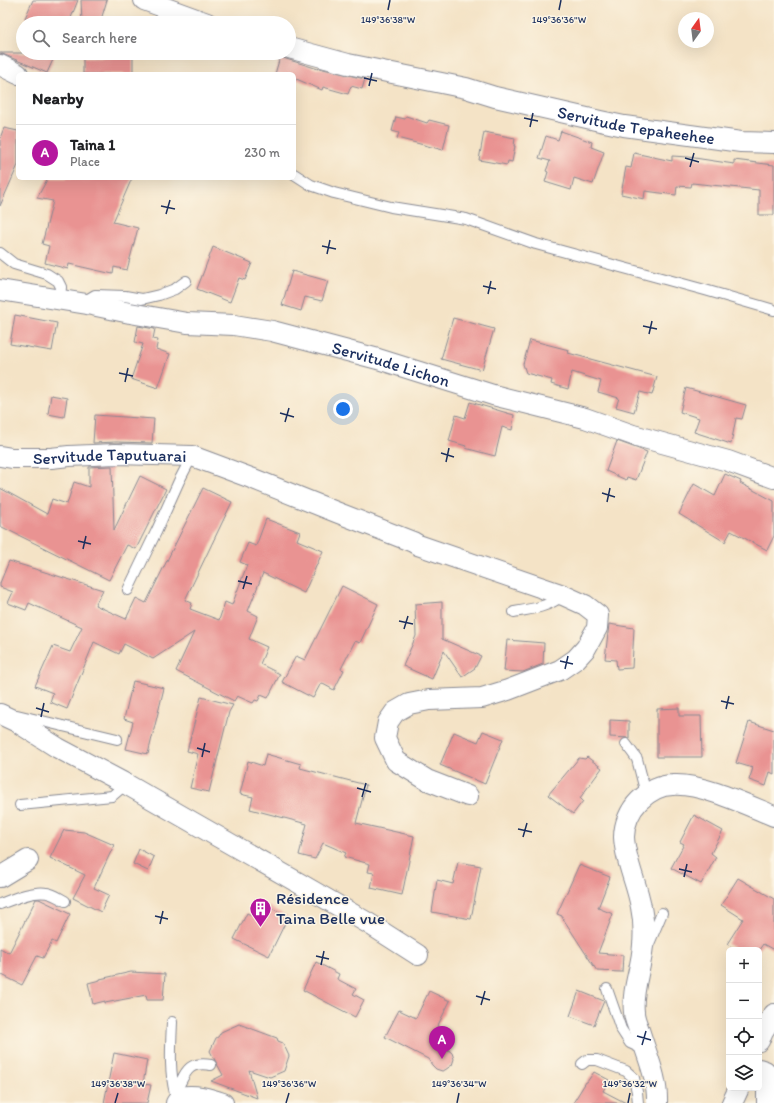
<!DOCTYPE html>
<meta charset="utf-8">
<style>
:root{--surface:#fff;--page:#f2f2f2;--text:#202124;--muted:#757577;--line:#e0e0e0;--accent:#b5179e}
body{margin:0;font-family:Itim,sans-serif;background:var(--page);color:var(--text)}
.controls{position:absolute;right:12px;bottom:12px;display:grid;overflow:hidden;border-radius:6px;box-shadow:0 4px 16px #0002}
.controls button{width:36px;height:36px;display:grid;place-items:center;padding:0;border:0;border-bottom:1px solid var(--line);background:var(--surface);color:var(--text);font:20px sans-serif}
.compass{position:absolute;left:678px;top:12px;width:36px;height:36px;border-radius:50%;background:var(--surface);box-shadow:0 4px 16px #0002;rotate:14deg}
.you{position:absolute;left:343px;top:409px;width:14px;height:14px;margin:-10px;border:3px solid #fff;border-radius:50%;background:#1a73e8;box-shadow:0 0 0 6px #1a73e833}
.badge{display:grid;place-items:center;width:26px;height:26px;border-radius:50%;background:var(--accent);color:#fff;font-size:13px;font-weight:700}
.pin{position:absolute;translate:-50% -33px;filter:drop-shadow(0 1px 2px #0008)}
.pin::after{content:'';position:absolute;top:21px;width:14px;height:12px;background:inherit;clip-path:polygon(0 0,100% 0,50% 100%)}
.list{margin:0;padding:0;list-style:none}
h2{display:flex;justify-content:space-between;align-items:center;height:52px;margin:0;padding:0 16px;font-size:17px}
h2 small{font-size:13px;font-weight:400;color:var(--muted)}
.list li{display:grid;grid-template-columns:26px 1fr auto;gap:12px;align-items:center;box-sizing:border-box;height:56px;padding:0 16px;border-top:1px solid var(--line)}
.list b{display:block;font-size:15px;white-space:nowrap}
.list p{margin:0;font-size:13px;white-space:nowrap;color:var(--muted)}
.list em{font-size:13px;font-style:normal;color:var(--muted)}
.icon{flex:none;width:22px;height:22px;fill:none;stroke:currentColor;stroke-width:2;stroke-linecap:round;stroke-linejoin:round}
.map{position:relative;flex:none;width:774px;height:1103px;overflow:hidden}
.search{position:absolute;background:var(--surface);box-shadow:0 4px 16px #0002;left:16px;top:16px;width:280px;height:44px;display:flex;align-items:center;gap:10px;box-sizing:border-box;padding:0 14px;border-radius:22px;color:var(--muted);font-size:15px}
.panel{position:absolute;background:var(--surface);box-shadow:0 4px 16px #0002;left:16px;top:72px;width:280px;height:108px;border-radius:6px}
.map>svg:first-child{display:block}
</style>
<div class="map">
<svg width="774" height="1103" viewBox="0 0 774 1103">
<rect width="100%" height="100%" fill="#fcf5e5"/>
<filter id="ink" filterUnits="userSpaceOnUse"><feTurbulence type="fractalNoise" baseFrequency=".025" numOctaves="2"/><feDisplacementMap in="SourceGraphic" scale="8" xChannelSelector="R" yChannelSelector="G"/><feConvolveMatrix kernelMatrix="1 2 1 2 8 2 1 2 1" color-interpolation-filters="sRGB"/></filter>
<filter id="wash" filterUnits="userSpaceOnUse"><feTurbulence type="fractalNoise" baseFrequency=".012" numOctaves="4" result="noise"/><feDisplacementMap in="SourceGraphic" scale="16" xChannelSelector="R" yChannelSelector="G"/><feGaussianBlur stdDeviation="0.9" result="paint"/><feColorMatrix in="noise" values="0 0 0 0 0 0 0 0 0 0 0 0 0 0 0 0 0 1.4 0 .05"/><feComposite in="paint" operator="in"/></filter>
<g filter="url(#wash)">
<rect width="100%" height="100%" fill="#f4e3c6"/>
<g id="blocks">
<path fill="#e99392" d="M33,0H78L69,23H42L25,18Z
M81,0H107L100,23H82Z
M0,53H56L47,73Z
M133,57V74H83V58Z
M280,57L318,69L319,68L365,79L362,89L351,86L348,94L323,87L322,90L294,78V74H275Z
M406,116L427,123L429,120L449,125L443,150L397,138L399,133L392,131L396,117L405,119Z
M4,128L18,131V165L0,206V138Z
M561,131L592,142L591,147L604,152L593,184L574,178L571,190L545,182L548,172L546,171L550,161L539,158L546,136L558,140Z
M484,132L515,138L514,146H515L512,162L508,161L507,165L479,160Z
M634,153L672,161V156L688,157L734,164V160L774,165V215H759V190L692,183L691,187L677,186L676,195L645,191L644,199L621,194L626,167L631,168Z
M48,178H132L113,222L138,228L127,270L114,267L113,274L69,264L68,269L45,263L49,246L42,244L53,201L37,198Z
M213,247L252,263L245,280L239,278L230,302L197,289Z
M292,271L328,281L322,301L305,297L301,311L282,305Z
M15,315L57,323L52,351L10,344Z
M453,318L494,329L482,370L441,359Z
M138,326L155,329L153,339L158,340L156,349L170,354L158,388L131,379L143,344L135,342Z
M530,340L569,350L568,353L657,377L652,395L640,392L634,412L616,407L619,398L598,392L601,381L572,372L568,389L551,384L552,380L526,373L523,364Z
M686,388L746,405L742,419L736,418L731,444L694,432L699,418L680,412Z
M51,395L67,398L64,417L48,414Z
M470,402L514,415L512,430L502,427L495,456L465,448L466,446L449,441L456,415L465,418Z
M95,415L154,419L152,443L116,442L93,443Z
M617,441L647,452L636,480L627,477L626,480L606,471Z
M112,466L114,530L140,476L166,489L136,549L127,545L109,580L0,526V488L47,514L52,499L67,504L74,482L89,487V467Z
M725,474L741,481L740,483L774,501V536L767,550L731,531L725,542L679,514L694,484L715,496Z
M203,488L232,502L185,600L192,603L190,609L219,620L225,602L232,605L247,565L240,562L248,543L256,546L266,519L300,532L297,540L323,551L304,593L263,573L248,611L258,616L249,639L267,647L260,664L280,674L268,698L261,695L258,701L255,700L253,703L237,696L234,701L176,671L194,632L153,659L124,644L119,654L94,642L67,709L50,702L53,693L35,686L53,646L70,652L82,627L29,603L26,610L8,603L13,592L0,587V583L9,561L103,590L95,605L126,619L136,598L146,603Z
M342,586L378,604L360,643L355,641L341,669L344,670L334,690L321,683L313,698L282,682L296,656L305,660Z
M442,602V639L481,656L475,668L462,677L444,651L432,679L403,666L416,636L415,604Z
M609,624L634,628L632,668L617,669L616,660L605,659Z
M507,640L544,643L543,664L523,672L504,671Z
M133,681L164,688L148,754L126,749L133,722L124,719Z
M201,697L233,705L229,712L209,792L190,788L198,754L187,751Z
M679,708V716H701L702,757H657V709Z
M610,720L629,721V738L610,737Z
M749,722L774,730V774L770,772L766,786L749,780L753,768L736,763Z
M483,731L503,739L485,784L440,765L454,732L478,742Z
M266,754L301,764L300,768L366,785L356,823L414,836L402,895L371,888L374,873L368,872L370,864L344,857L346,853L323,843L315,859L299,855L307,824L250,809L253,797L240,794L248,761L263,766Z
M587,757L602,768L580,798L583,801L573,814L548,795L579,758L585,759Z
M694,815L723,831L711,853L716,857L701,884L671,868L684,844L680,842Z
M64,830L84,832L114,845L94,888L109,895L101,912L73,898L85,875L50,858Z
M139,849L154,857L148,871L133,864Z
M458,862L481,866L471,919L432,912L437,880L453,884Z
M579,865L610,877L598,908L613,914L598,953L623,955L622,972L597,971L562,917V916L557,914Z
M738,878L774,899V950L763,944L759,950H737L727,944L743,919L721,905Z
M36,899H39L70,914L56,943L52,941L43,958L37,956L22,985L0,974V948L9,953Z
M266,905L288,917L269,956L234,939L247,913L251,915L254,910L263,914Z
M316,962L339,974L337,979L356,989L353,994L364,1000L355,1017L303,990Z
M131,972L165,974L163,1000H147L146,995L105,1003V1001L93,1004L88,983L100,980V979Z
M429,991L450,1001L429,1043L446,1048L452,1053L454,1059L452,1065L445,1070L442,1071L436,1069L432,1065L428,1059L385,1037L399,1010L416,1018Z
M579,991L604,1001L594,1025L570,1016Z
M239,1024L277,1038L278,1041L283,1043L289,1056L284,1071L270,1077L249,1070L257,1098L211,1081L223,1075L210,1051L216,1038L218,1037L221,1032Z
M114,1053L147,1060L143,1084L151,1085L147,1103H104Z
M594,1072L609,1080L603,1091L626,1103H573L586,1082H587Z"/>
</g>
</g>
<g filter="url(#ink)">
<use href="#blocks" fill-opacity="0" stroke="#888992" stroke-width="1"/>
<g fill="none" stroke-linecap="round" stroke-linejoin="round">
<defs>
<path id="lane" d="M294,174L311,185L334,193L391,207L466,219L536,244L705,290L774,310
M0,253L14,264L47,274L58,281L61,287L60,300
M87,304L90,298L95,295L125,296L142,299L159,295L175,289L186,281
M128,590L157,530L179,481L192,456
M514,612C533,609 548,607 563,595
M17,715L117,739
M626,744L637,759L646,794
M20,805L112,796L126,784
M0,904C13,899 34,890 47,893C54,894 59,898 65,901
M648,946L662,913
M607,989L621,1029L630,1043L645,1050
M172,1022C171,1046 169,1070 175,1093L180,1097
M582,1064L587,1060H597L626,1071L634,1078L637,1092L638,1103
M175,1093C186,1074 185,1061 211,1065"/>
<g id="street">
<path d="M144,0L207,23"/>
<path id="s1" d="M289,48L348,64L466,88L495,97L600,121L624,126L741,142L774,143"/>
<path d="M0,65L18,74"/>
<path id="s2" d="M0,290L87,304L130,313L187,323L234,325L272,331L378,359L493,395L585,418L633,435L728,461L774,478"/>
<path id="s3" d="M0,456L12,458H51L69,456L116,454L192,456L251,478L336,512L413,542L418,545L563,595L585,605L598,615L597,628L586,648L576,659L560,670L508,690L482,698L429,700L409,704L395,712L388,722L385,738L396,761L427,780L468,796"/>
<path d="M0,714L17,722L58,748L126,784L304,886L368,923L418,955"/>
<path d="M0,877L28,860"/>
<path d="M759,1041L763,1031L774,1014"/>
<path d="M759,1069L765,1071L768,1079L767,1090V1103"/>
<path d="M176,1103L180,1097C195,1094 209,1098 223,1103"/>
<path d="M657,1103C658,1079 647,1056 640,1033C638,1026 634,1019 634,1012C632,996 637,980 640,965C644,946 645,926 641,907C637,883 625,861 624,837C624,824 630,810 639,801C648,792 659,785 673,785C701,783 747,805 774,816"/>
<path d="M732,1103L739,1088"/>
</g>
</defs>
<use href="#lane" stroke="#888992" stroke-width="12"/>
<use href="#street" stroke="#888992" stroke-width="22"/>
<use href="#lane" stroke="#fff" stroke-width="10"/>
<use href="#street" stroke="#fff" stroke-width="20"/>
</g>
</g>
<path fill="none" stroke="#1b2f5e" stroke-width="1.5" d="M388,10L390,0M559,10L561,0M364,78L377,81M369,86L372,73M524,118L538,121M530,127L533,113M685,158L699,162M690,167L694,153M161,206L175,209M166,214L170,200M322,246L336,249M327,254L330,240M483,286L496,289M488,294L491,281M643,326L657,329M649,334L652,321M119,373L133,376M125,382L128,368M280,413L294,417M285,422L289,408M441,453L454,457M446,462L449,448M602,493L615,497M607,502L610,488M78,541L91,544M83,549L86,536M238,581L252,584M243,589L247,576M399,621L413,624M404,629L408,616M560,661L573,664M565,669L568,656M721,701L734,704M36,708L49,712M726,709L729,696M41,717L44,703M197,748L210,752M202,757L205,743M357,788L371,792M362,797L366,783M518,829L532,832M523,837L527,823M679,869L692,872M684,877L687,864M155,916L168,919M160,924L163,911M316,956L329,959M321,965L324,951M476,996L490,1000M481,1005L485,991M637,1036L651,1040M642,1045L646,1031M115,1103L118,1093M286,1103L289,1093M457,1103L459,1093M628,1103L630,1093"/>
<defs>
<symbol id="building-pin" viewBox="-11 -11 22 30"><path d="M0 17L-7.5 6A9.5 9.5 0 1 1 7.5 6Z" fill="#b5179e" stroke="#fcf5e5"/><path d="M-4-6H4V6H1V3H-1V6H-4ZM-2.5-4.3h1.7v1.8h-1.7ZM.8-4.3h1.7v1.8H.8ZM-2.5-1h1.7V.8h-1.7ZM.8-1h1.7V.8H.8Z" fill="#fff"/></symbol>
</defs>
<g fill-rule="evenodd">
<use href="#building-pin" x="248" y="896" width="25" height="34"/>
</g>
<g text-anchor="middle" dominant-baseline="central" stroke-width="3" stroke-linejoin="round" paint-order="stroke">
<g font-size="17" fill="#1b2f5e" stroke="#fcf5e5">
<text stroke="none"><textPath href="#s1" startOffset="356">Servitude Tepaheehee</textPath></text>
<text stroke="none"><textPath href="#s2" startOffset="399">Servitude Lichon</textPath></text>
<text stroke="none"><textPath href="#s3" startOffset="110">Servitude Taputuarai</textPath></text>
</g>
<g font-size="17" fill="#1b2f5e" stroke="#fcf5e5" text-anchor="start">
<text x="276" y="898">Résidence<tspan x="276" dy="20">Taina Belle vue</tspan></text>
</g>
</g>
<g font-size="10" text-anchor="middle" fill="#1b2f5e" stroke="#fcf5e5" stroke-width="3" stroke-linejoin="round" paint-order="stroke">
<text x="388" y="23">149°36'38"W</text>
<text x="559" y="23">149°36'36"W</text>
<text x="118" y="1087">149°36'38"W</text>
<text x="289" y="1087">149°36'36"W</text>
<text x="459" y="1087">149°36'34"W</text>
<text x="630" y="1087">149°36'32"W</text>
</g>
</svg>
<div class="controls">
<button>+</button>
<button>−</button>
<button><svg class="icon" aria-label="locate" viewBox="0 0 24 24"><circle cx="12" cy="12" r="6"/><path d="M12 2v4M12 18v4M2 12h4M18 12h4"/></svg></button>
<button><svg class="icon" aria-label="layers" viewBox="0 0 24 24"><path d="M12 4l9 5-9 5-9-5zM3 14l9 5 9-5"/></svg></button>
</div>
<svg class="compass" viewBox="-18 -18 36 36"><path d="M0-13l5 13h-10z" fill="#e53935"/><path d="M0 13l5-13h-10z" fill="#757577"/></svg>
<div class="you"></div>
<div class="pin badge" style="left:442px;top:1059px">A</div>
<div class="search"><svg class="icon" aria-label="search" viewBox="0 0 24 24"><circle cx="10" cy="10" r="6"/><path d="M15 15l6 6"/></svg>Search here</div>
<section class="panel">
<h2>Nearby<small></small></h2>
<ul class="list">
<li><span class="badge">A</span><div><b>Taina 1</b><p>Place</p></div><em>230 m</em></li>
</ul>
</section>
</div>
